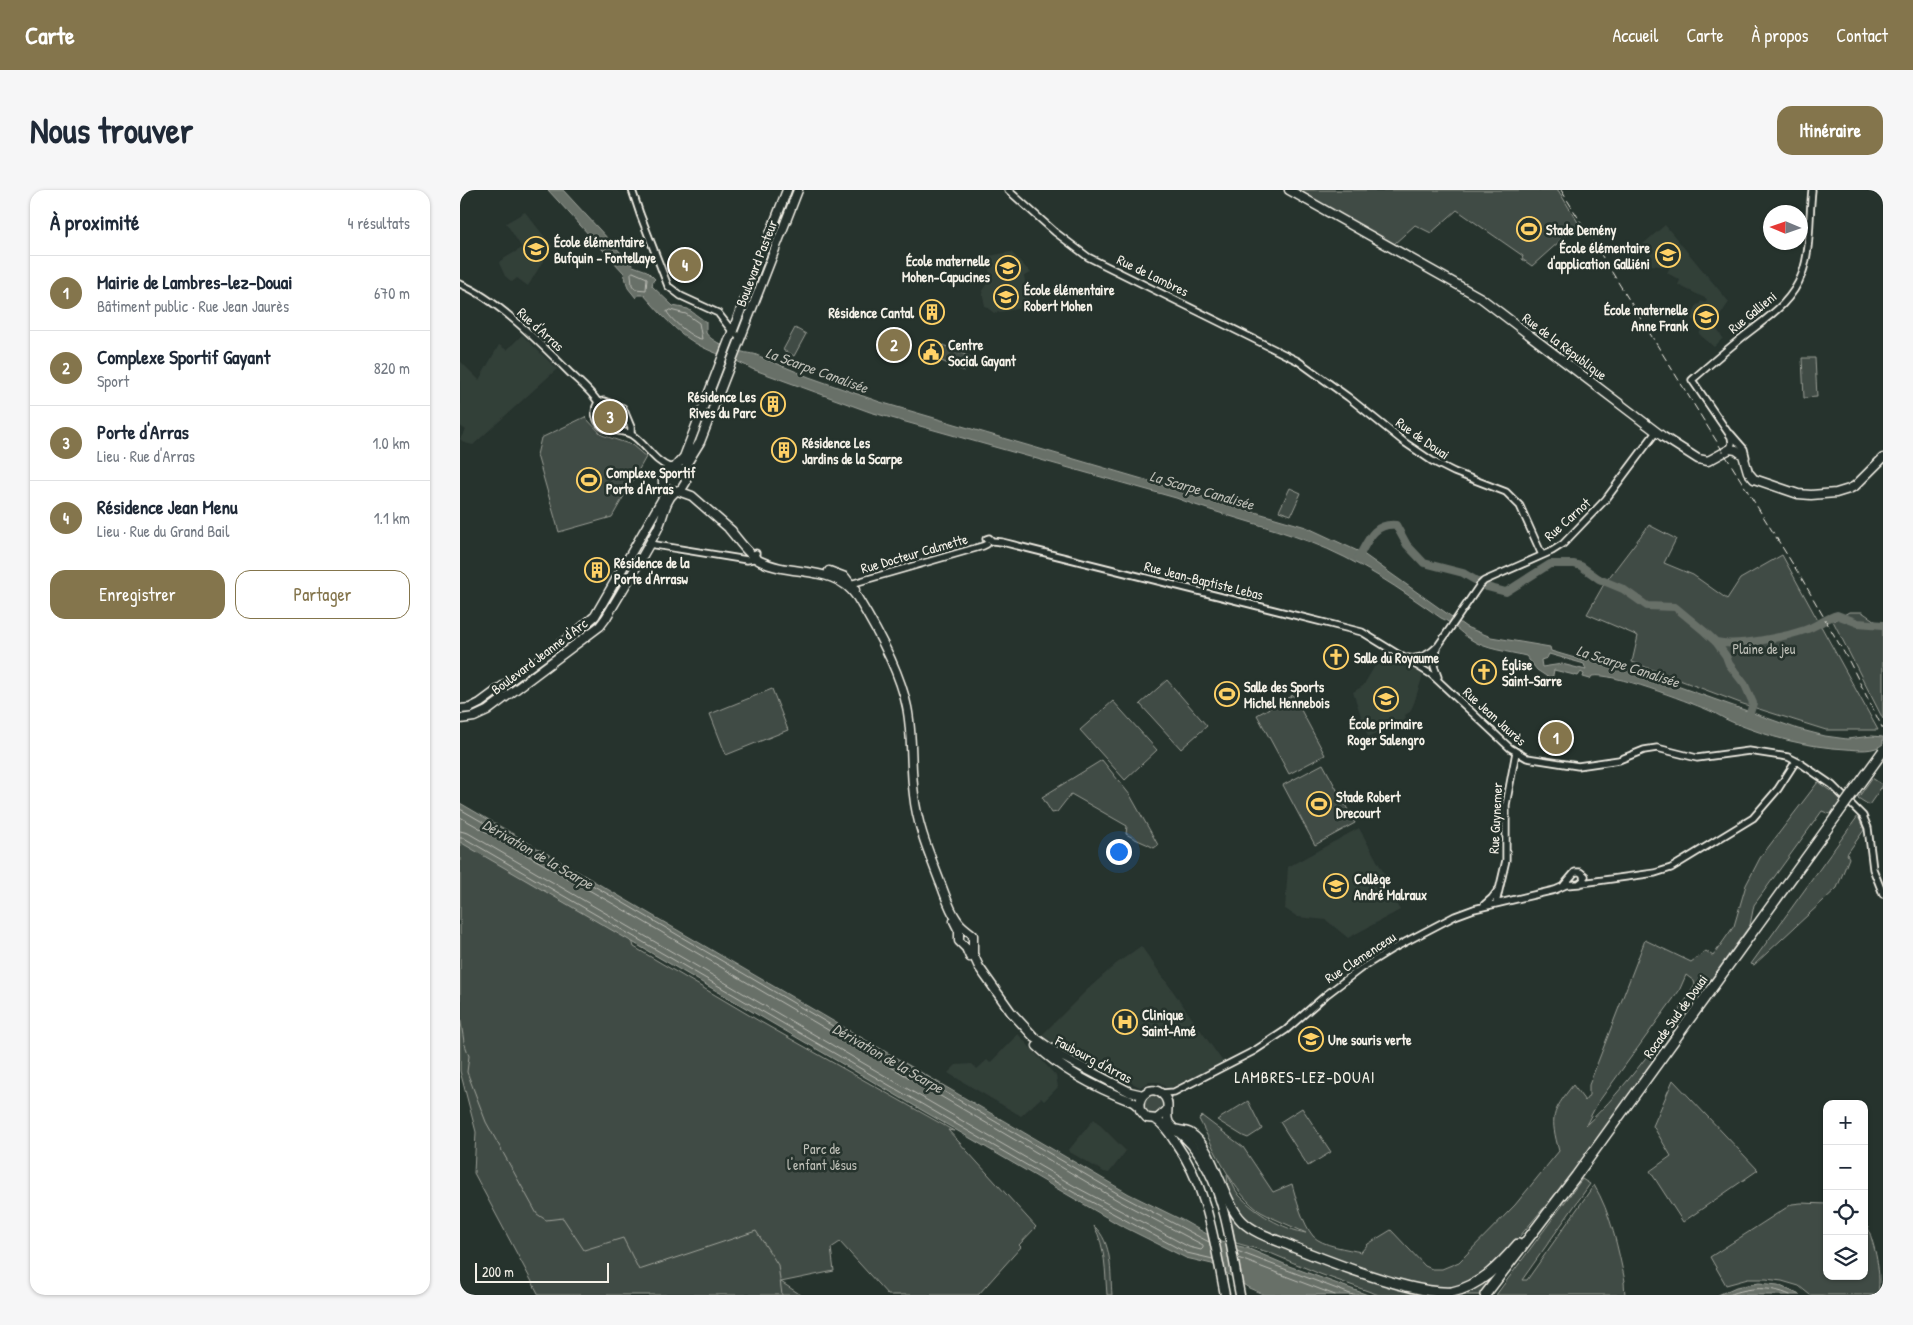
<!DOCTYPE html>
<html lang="fr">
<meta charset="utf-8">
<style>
:root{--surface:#fff;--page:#f6f6f7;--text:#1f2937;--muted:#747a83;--line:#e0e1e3;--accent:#84754c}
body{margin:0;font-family:"Patrick Hand",sans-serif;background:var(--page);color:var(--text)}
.controls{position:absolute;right:15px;bottom:15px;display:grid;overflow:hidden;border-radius:10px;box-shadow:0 1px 4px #0004}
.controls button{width:45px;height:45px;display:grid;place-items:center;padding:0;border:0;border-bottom:1px solid var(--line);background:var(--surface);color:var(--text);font:25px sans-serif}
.compass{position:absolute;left:1303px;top:15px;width:45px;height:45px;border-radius:50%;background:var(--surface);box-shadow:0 1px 4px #0004;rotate:272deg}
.scale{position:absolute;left:15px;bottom:12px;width:134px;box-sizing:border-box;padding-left:5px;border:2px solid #f4f1e8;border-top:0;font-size:14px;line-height:18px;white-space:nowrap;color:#f4f1e8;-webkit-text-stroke:4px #26332d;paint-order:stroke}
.you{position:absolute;left:658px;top:661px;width:18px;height:18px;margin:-12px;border:4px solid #fff;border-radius:50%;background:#1a73e8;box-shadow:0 0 0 8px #1a73e833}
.badge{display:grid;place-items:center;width:32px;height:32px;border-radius:50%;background:var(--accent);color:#fff;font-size:16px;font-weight:700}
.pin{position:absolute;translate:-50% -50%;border:2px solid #fff;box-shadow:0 1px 5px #0006}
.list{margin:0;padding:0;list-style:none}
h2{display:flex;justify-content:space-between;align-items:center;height:65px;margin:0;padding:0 20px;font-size:21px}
h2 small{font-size:16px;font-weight:400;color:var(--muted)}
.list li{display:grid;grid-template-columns:32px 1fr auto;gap:15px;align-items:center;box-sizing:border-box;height:75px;padding:0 20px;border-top:1px solid var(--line)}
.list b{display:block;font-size:19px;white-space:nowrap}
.list p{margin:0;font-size:16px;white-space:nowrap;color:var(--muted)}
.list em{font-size:16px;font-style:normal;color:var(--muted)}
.actions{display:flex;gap:10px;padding:15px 20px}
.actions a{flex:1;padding:11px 0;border:1px solid var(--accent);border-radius:15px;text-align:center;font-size:18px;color:var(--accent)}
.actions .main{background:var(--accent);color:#fff}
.icon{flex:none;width:28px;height:28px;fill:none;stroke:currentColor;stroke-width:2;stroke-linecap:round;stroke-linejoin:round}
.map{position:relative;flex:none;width:1423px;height:1105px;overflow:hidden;border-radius:15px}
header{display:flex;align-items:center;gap:30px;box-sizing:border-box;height:70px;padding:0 25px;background:var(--accent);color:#fff}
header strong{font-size:24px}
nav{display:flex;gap:28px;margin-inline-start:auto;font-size:18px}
.intro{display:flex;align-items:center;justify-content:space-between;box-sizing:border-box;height:120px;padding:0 30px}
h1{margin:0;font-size:35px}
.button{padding:12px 22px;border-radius:15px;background:var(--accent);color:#fff;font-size:18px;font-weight:700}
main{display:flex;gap:30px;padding:0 30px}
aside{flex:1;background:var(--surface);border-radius:15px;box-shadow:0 1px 4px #0004}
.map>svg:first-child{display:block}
</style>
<header>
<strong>Carte</strong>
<nav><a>Accueil</a><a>Carte</a><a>À propos</a><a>Contact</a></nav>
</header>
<div class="intro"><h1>Nous trouver</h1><a class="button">Itinéraire</a></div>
<main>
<aside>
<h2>À proximité<small>4 résultats</small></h2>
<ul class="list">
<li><span class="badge">1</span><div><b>Mairie de Lambres-lez-Douai</b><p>Bâtiment public · Rue Jean Jaurès</p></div><em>670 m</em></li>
<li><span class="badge">2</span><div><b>Complexe Sportif Gayant</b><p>Sport</p></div><em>820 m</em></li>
<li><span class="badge">3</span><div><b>Porte d'Arras</b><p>Lieu · Rue d'Arras</p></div><em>1.0 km</em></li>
<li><span class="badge">4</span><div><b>Résidence Jean Menu</b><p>Lieu · Rue du Grand Bail</p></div><em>1.1 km</em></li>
</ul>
<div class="actions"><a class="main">Enregistrer</a><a>Partager</a></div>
</aside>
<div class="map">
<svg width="1423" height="1105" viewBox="0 0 1423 1105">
<rect width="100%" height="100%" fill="#26332d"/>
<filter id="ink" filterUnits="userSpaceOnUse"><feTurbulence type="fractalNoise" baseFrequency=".02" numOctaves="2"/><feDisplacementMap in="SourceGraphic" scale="10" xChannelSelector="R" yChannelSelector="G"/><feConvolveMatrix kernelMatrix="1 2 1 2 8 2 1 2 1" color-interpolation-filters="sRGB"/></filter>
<g filter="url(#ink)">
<path fill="#333f39" d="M65,22L92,56L68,96L57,88L52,92L45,86L39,73L40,71L62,58L46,33Z
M1205,35L1269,112L1254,135L1263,148L1254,157L1239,144L1243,136L1231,129L1237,114L1239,115L1241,111L1245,113L1247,109L1218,95L1220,90L1207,83L1210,77L1191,75L1183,54Z
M551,62L571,83L564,86L569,112L562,118L534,123L525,116L522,101L531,87L526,69L529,66Z
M62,145L97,179L13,255L5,253L0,249L6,240L0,236V171L19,190L39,155L47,160Z
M935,465L963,485L954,513L950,522L945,525L946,528L939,536L908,547L893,502L903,496L919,469L929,475Z
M899,638L926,687L922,690L940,720L888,748L866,730L838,727L825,719L828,677Z
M681,756L763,872L708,899L699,892H689L680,897L602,858L582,845L628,799L656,774Z
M558,844L596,886L598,897L584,911L581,908L561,926L488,883L496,875L512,874L517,879L527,870L530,873Z
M634,929L666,961L649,983L644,982L608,961Z"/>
<path fill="#414b45" stroke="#9a9e96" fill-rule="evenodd" d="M837,0H1098L1119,34L1072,76L1062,69L1063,66L997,20L971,43L955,35L934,54Z
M335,138L346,144L334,166L323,160Z
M483,155L510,167L504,181L477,169Z
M1342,168H1355L1357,207L1344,208Z
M125,227L142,245L172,255L186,267L152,327L99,342L77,265L81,248Z
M830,298L841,303L831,325L819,321Z
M1189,335L1216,349L1204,373L1233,385L1267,409L1280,389L1322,365L1418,540H1366L1283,514L1172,472L1178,446L1127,424L1144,394Z
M1389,422H1402L1418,433H1423V529L1373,431Z
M707,490L747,536L721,559L680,514Z
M312,499L328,540L266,565L250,524Z
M833,505L865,565L829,584L797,525Z
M653,511L697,560L665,590L620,540Z
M642,570L670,605L698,655L694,658C684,652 675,650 666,644L667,636L611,604L597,622L592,623L582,607Z
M863,574L895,633L855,655L823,595Z
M1412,588L1423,595L1409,615L1398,608Z
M1358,592L1383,610L1372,625L1362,621L1294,715L1290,735L1108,989L1055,1052L1026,1079L1032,1089L1021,1105H919L860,1084L808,1062L776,1053L769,1019L767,984C771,990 774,999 779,1005C795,1023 823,1039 846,1043C832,1036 815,1030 801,1022C774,1005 753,957 739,929L742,926L783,957L813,1002L832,994C836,1009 843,1034 853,1046C862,1056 888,1059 901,1062L908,1054L931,1040L965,1076L972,1079H982L999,1072L1055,1015L1099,961C1090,927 1091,923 1113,895L1125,911L1129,905V895L1185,750L1231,772L1246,761L1253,766L1274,736L1286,695L1300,668ZM1226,785L1234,791L1235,795C1207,842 1166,898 1126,935L1137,914L1219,801Z
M0,621L163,717L174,757L299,831L494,941L488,940L576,1037L559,1055L561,1057L518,1105H428L380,1052L371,1058L374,1081L321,1092L341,1105H79L14,983L16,942L0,881Z
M1398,626L1404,640L1387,664L1389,668L1377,698L1294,775L1291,774Z
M1213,890L1298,980L1223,1032L1190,981L1211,966L1193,936Z
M683 915a10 10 0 1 1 20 0a10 10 0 1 1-20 0Z
M788,911L802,939L788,948L783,946L757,930Z
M842,918L871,962L848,976L820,932Z
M1122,989L1130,994L1062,1090H1067L1134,995C1151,1023 1158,1059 1165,1091L1164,1092L1165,1105H1036Z
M1341,1013L1367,1014V1086H1404V1026C1413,1052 1422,1077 1418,1105H1350L1339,1096L1322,1091L1306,1089H1288L1266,1095L1250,1067L1332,1014Z
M634,1036C653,1053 650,1082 652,1105H647C645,1081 646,1058 634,1036Z"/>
<path fill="#676f68" stroke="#9fa39b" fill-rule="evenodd" d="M88,0H103L173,76L187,81L195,89L193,91L192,96L213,116L228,119L246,132V143C253,154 281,163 294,164L349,187L420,212L846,337L902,363L1006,437L1031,447L1090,457L1091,461L1125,471L1129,469L1172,480L1338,539L1365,546L1387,549L1412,546L1423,547V554C1414,562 1398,560 1386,559C1347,557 1308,547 1272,532C1264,529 1256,523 1248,520C1226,511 1152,482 1132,486L1130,489L1123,487L1124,484L1121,482L1118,486L1094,480L1092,490L1077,480L1066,466C1047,461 1026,460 1010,449C999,442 993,433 981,428C940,399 898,370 850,352C806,335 760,325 716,308L410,222L292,179C274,168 253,164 235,153C215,141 200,123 184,105H178L176,108L168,98L164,83ZM1089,464L1121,473L1124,474L1126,480L1102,474L1082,477L1081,470L1087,468Z
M0,613L669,1004L722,1030L761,1052L787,1058L829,1076L908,1105H805L789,1098L752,1074L726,1068L658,1034L0,652Z
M1299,1093L1318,1095L1340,1105H1258L1276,1097Z"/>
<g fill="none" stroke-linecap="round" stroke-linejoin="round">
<path stroke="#bcbdb5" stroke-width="1" d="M173,82L187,88L186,100L175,99L172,95L171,84Z
M210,120L226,124L239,133L242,149C233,149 212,131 207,122Z
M0,619L160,711L662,1006L749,1052
M0,627L157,716L659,1011L743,1055V1058L741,1060L729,1057L616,997L8,643L0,641
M0,648H4L613,1002L727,1063L753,1069
M777,1061L893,1105
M778,1068L875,1105
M1269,1105C1289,1097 1310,1096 1330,1105"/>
<path stroke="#9fa39b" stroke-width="1" d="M0,826L4,852L9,866L7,882L26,932L77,1024L86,1030L103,1028L124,1060L163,1048L179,1080L296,1041L318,1075L322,1105"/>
<path stroke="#676f68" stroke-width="8" d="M898,368C908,351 913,333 936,335L947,355L964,373L1003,383L1027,397L1046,402L1090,374H1114L1121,376L1139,389L1163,399L1187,416L1215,417L1244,441L1256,452L1266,466L1269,474L1285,495L1293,513L1288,530
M1256,452C1278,457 1324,447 1345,440C1357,436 1366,428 1377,425L1398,433L1423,435"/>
<defs>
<path id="minor" d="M172,0L180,24L208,96L221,106L258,123L272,141L281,149
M548,0L595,42L628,67L838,171L888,207L944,252L972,271L994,282L1046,302L1060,316L1082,365
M0,94C37,109 80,153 108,181C118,191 130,200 138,212
M138,212C135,217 134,221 136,227C142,246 159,237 172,245C187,255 194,272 211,278
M138,212L144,211L163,218L171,237V244
M1271,244L1284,259L1286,267
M1270,259L1272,253L1271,247L1232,190C1248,176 1263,163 1279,150C1303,130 1331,115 1342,84C1351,60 1349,26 1352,0
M526,349L529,348L532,351L542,352L902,442L972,485L1050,558L1067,568L1118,576L1159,570L1184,560L1197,558L1237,568L1289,561L1328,567L1340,573L1372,595L1403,626L1408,638L1413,679L1423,704
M189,354L287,370L293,369L296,363
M389,397L394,393L523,356L527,354
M977,458L974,476L978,487
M948,468C960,470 969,465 978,456L1019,396L1024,391L1092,361L1103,354L1146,309L1196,242
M1122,693L1195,683L1211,678L1293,628L1318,599L1336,571
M1104,695L1115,682H1120L1125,686
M1036,713L1046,670V615L1056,562
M1024,715L1032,708L1038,700
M702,903L714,902L794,861L826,840L866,805L900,779L932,759L995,726L1014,719L1095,700L1106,695L1119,694L1124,690L1123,685"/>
<path id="major" d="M829,0L1021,108L1202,246L1238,269L1248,271L1270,259L1276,260L1283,265L1288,282L1294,289L1338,304L1351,305L1376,303L1389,299L1395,296L1423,268
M215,277L224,267L327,0
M225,284L227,273L240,252L338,0
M218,301L232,306L272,341
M269,339C278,349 288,365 300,371C332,387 375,374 397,407C416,438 440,482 447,517C453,546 450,575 454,605C457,635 469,663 480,692C485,704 489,719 497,730C501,737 508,740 513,745V764L519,777L551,822L574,847L601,866L670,902L683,905
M369,381L385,387L395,400
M0,519L10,518L20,513L119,440L135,426L203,308C206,301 202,295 203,288C204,276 217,275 224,283L226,292L221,300L212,301L204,296
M0,529L14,527L27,521L140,436L146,428C163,399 181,370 197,340C204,327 204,311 215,302
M494,731L499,741V751L506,758L510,767
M577,856C604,882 639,899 673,912L679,917
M706,921L697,929L687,928L680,920C677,906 691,893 703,905C712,913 704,924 709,933C713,939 721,944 726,949C735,957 742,969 748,980C767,1016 772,1065 780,1105
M695,929C704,934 710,944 715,952C748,998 754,1051 765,1105"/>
<path id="highway" d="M716,940C721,941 727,941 731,944C753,958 762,1011 782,1031C795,1044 817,1050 833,1057C870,1072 954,1105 992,1102C1020,1096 1040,1075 1058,1054
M1025,1105L1116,986L1377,625"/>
</defs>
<use href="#minor" stroke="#f4f1e8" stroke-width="9"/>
<use href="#major" stroke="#f4f1e8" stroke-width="11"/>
<use href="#highway" stroke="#f4f1e8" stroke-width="12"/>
<use href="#minor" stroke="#26332d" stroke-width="5.5"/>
<use href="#major" stroke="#26332d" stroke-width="8"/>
<use href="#highway" stroke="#26332d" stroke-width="9"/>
<path stroke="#f4f1e8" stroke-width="1" stroke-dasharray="8 4" stroke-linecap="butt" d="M1101,0L1342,389L1390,473L1423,539"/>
<defs>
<path id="highway-bridge" d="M1377,625L1423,561"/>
</defs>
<use href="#highway-bridge" stroke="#f4f1e8" stroke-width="12" stroke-linecap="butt"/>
<use href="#highway-bridge" stroke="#26332d" stroke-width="9"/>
</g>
</g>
<defs>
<symbol id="stadium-ring" viewBox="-11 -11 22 22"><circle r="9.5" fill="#26332d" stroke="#ffd166" stroke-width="1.5"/><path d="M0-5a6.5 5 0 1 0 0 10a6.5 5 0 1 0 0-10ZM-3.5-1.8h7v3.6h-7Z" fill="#ffd166"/></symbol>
<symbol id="school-ring" viewBox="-11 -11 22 22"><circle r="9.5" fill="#26332d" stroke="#ffd166" stroke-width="1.5"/><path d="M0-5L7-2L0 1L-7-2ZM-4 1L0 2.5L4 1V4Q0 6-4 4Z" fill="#ffd166"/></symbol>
<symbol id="building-ring" viewBox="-11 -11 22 22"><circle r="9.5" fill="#26332d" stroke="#ffd166" stroke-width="1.5"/><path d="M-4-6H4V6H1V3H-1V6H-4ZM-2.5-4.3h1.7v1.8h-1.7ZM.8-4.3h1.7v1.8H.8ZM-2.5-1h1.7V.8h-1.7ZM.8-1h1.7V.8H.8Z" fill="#ffd166"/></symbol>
<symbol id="civic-ring" viewBox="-11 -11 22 22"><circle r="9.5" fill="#26332d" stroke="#ffd166" stroke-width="1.5"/><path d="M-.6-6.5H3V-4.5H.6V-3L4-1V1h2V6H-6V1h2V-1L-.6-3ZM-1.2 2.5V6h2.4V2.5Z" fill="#ffd166"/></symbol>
<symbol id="church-ring" viewBox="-11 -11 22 22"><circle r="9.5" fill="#26332d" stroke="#ffd166" stroke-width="1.5"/><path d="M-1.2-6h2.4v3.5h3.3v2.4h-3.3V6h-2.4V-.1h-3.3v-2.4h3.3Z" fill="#ffd166"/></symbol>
<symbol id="hospital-ring" viewBox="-11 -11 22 22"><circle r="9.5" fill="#26332d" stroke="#ffd166" stroke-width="1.5"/><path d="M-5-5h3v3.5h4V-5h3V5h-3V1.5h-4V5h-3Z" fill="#ffd166"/></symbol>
</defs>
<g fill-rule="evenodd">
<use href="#stadium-ring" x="1055" y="25" width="28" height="28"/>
<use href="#school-ring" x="62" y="45" width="28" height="28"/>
<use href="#school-ring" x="1194" y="51" width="28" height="28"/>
<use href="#school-ring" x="534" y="64" width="28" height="28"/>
<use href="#school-ring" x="532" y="93" width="28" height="28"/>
<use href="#building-ring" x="458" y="108" width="28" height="28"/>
<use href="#school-ring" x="1232" y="113" width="28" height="28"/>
<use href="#civic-ring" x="457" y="148" width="28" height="28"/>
<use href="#building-ring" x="299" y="200" width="28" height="28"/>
<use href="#building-ring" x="310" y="246" width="28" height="28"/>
<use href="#stadium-ring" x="115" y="276" width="28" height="28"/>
<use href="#building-ring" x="123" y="366" width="28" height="28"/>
<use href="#church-ring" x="862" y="453" width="28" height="28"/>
<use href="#church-ring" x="1010" y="468" width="28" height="28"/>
<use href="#stadium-ring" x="753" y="490" width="28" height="28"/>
<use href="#school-ring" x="912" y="495" width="28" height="28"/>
<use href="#stadium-ring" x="845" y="600" width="28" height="28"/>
<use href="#school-ring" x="862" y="682" width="28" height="28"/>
<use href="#hospital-ring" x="651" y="818" width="28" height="28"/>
<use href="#school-ring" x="837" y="835" width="28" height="28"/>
</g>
<g text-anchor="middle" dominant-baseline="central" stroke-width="5" stroke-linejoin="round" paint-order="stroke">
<g font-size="14" font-weight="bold" fill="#f4f1e8" stroke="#26332d" text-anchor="start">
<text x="1086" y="39">Stade Demény</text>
<text x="94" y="51">École élémentaire<tspan x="94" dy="16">Bufquin - Fontellaye</tspan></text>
<text x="1190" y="57" text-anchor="end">École élémentaire<tspan x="1190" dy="16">d'application Galliéni</tspan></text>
<text x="530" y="70" text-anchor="end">École maternelle<tspan x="530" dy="16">Mohen-Capucines</tspan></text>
<text x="564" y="99">École élémentaire<tspan x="564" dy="16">Robert Mohen</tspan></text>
<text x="1228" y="119" text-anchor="end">École maternelle<tspan x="1228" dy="16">Anne Frank</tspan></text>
<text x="454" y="122" text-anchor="end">Résidence Cantal</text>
<text x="488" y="154">Centre<tspan x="488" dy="16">Social Gayant</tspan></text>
<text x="296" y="206" text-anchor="end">Résidence Les<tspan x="296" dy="16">Rives du Parc</tspan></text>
<text x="342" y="252">Résidence Les<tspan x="342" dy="16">Jardins de la Scarpe</tspan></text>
<text x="146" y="282">Complexe Sportif<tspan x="146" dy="16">Porte d'Arras</tspan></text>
<text x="154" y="372">Résidence de la<tspan x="154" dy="16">Porte d'Arrasw</tspan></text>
<text x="894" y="467">Salle du Royaume</text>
<text x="1042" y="474">Église<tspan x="1042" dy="16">Saint-Sarre</tspan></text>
<text x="784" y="496">Salle des Sports<tspan x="784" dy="16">Michel Hennebois</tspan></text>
<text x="926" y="533" text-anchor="middle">École primaire<tspan x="926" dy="16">Roger Salengro</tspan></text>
<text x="876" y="606">Stade Robert<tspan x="876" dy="16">Drecourt</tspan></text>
<text x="894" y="688">Collège<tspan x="894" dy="16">André Malraux</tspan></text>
<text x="682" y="824">Clinique<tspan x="682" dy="16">Saint-Amé</tspan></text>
<text x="868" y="849">Une souris verte</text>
</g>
<g font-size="14" fill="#f4f1e8" stroke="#26332d">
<text transform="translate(296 73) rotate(-69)">Boulevard Pasteur</text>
<text transform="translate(693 85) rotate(26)">Rue de Lambres</text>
<text transform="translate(1292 122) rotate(-39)">Rue Gallieni</text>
<text transform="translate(81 139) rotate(42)">Rue d'Arras</text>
<text transform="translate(1105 156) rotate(37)">Rue de la République</text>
<text transform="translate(963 248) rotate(35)">Rue de Douai</text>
<text transform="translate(1107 329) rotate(-42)">Rue Carnot</text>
<text transform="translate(454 363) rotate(-16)">Rue Docteur Calmette</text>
<text transform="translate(744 390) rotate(14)">Rue Jean-Baptiste Lebas</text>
<text transform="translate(79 466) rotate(-37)">Boulevard Jeanne d'Arc</text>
<text transform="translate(1035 526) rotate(42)">Rue Jean Jaurès</text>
<text transform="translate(1035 628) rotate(-87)">Rue Guynemer</text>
<text transform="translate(900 767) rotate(-33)">Rue Clemenceau</text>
<text transform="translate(1215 826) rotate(-54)">Rocade Sud de Douai</text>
<text transform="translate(634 869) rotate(28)">Faubourg d'Arras</text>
</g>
<g font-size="14" fill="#bebfb7" stroke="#26332d">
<text x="1304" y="458">Plaine de jeu</text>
<text x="362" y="958">Parc de<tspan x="362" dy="16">l'enfant Jésus</tspan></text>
</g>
<g font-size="15" font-style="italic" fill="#bcbdb5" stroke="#26332d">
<text transform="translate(357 180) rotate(20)">La Scarpe Canalisée</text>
<text transform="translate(742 300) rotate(16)">La Scarpe Canalisée</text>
<text transform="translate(1168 476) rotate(18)">La Scarpe Canalisée</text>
<text transform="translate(78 664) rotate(30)">Dérivation de la Scarpe</text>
<text transform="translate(428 868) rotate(30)">Dérivation de la Scarpe</text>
</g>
<g font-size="16" letter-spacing="1" fill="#f4f1e8" stroke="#26332d">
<text x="845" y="887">LAMBRES-LEZ-DOUAI</text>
</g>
</g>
</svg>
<div class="controls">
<button>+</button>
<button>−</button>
<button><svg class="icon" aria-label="locate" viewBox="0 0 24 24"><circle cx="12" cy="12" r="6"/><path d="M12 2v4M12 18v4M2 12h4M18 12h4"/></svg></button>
<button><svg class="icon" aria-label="layers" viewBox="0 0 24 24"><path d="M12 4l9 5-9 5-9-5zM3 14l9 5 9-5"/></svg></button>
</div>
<svg class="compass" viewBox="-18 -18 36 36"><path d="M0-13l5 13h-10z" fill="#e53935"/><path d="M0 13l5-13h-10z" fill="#747a83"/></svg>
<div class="scale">200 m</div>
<div class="you"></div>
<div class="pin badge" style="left:1096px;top:548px">1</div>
<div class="pin badge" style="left:434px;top:155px">2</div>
<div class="pin badge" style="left:150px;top:227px">3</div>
<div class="pin badge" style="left:225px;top:75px">4</div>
</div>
</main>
